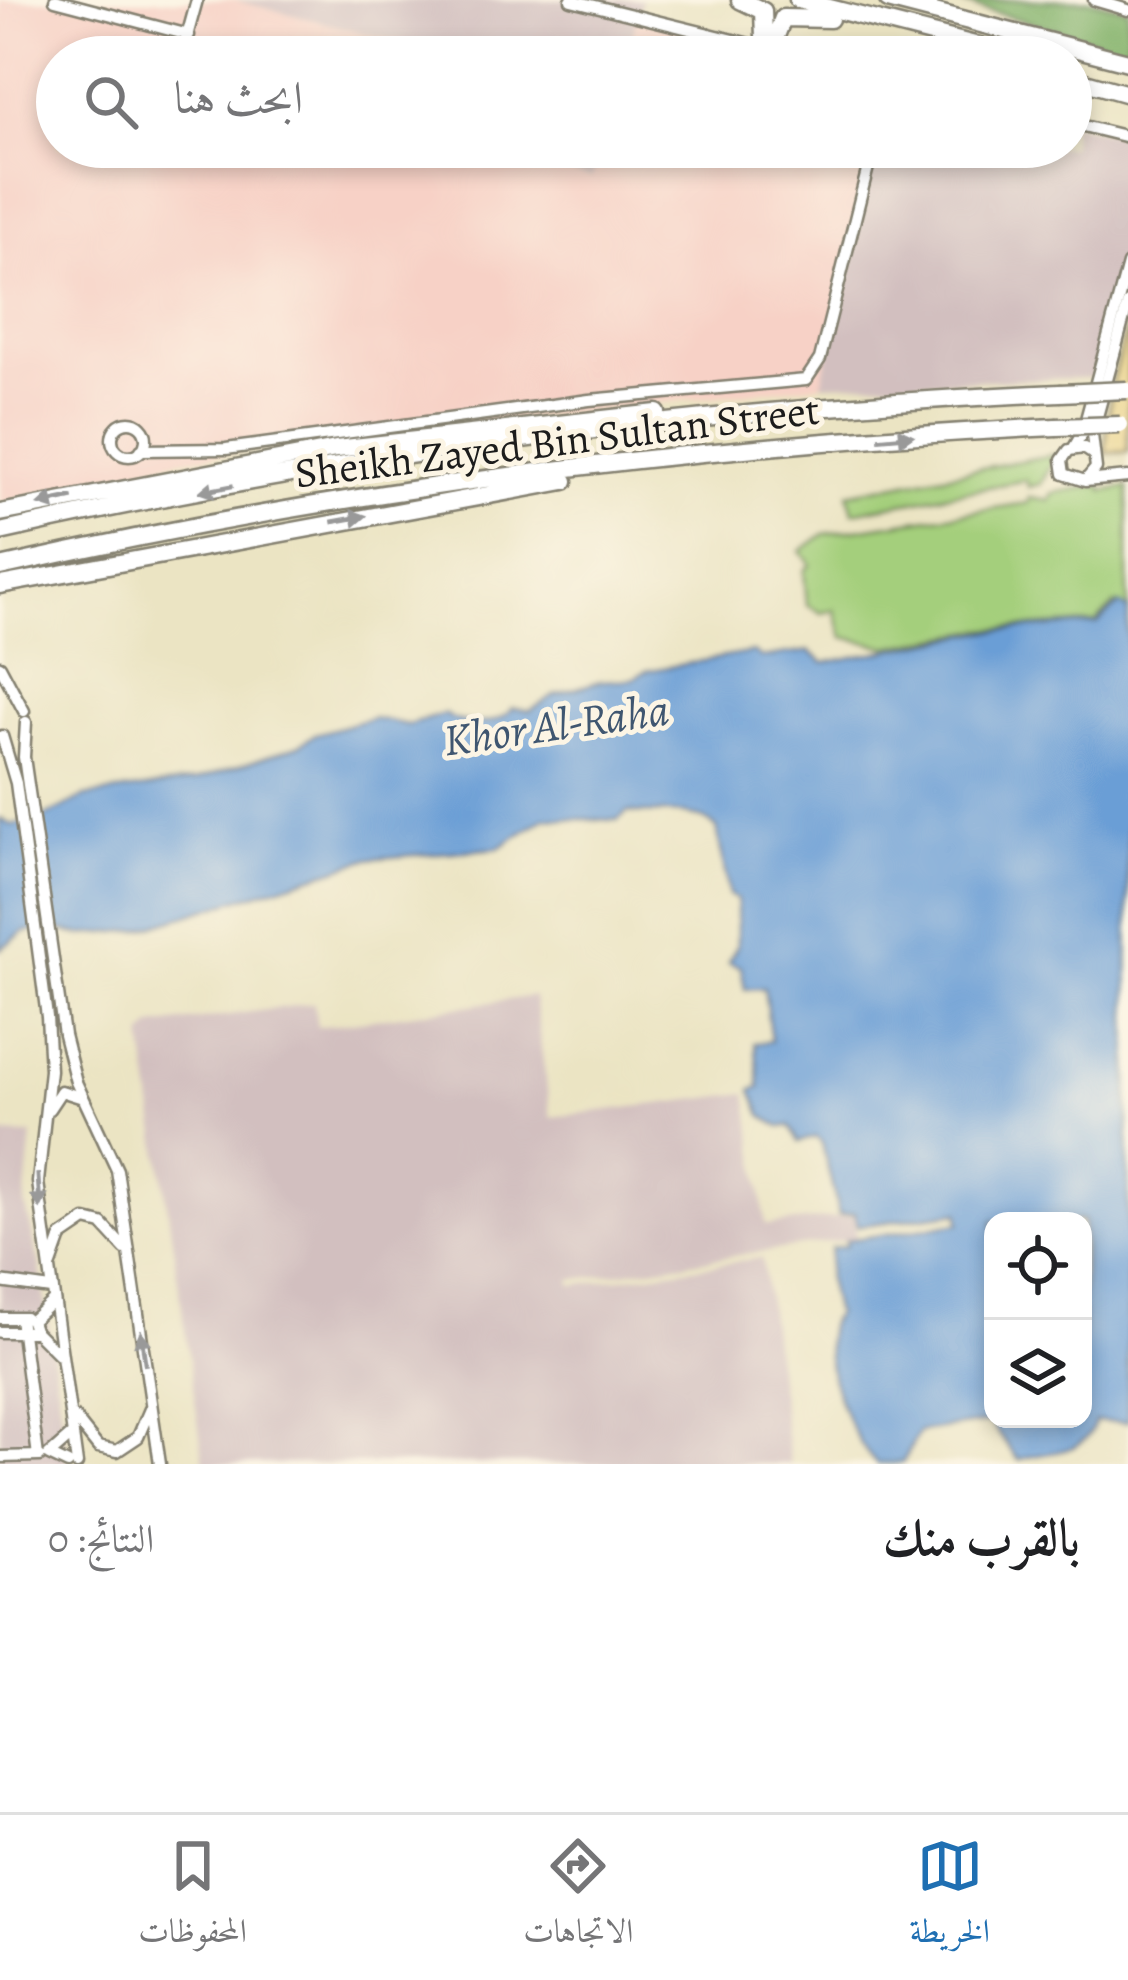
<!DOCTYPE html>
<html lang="ar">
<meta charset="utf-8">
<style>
:root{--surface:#fff;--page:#f2f2f2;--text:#202124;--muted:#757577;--line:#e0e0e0;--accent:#1f6fb2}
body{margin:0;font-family:Alegreya,Amiri,serif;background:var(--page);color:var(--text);direction:rtl}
.controls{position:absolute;right:36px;bottom:36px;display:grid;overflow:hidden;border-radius:24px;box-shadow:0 6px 18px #0003}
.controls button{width:108px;height:108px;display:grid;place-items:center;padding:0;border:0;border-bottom:3px solid var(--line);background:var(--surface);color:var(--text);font:60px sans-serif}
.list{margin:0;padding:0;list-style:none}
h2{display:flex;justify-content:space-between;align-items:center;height:156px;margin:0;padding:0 48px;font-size:51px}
h2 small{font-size:39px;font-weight:400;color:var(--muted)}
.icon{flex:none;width:66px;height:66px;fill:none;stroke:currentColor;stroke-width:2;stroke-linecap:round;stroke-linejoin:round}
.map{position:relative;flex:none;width:1128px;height:1464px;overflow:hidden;direction:ltr}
.search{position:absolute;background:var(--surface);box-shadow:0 6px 18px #0003;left:36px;right:36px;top:36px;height:132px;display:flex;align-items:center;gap:30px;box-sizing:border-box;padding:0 42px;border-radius:66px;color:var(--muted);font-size:45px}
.sheet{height:348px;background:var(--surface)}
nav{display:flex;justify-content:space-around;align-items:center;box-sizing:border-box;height:168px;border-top:3px solid var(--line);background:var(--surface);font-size:33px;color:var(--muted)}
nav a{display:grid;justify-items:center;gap:6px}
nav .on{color:var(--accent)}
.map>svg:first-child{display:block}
</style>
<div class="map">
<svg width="1128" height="1464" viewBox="0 0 1128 1464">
<rect width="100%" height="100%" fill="#fcf5e5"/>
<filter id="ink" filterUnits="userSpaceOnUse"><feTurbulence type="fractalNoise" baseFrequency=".00833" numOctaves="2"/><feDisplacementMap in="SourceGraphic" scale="24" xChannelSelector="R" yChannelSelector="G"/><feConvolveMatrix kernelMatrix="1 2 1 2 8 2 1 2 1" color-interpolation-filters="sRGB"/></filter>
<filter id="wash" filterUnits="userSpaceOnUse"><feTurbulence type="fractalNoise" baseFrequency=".004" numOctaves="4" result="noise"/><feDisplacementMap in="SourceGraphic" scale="48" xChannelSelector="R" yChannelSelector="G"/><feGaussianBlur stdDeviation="2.7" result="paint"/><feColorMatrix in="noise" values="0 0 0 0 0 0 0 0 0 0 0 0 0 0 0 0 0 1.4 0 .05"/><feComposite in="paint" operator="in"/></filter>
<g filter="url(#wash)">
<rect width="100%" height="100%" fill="#ebe4c3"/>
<path fill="#f7d1c6" d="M0,0H233L462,57H57V147H467L591,178L599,147H873L822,384L182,459L0,504Z
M632,15L803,57H622Z"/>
<path fill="#d2bfbf" d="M234,0H642L626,57H462Z
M1071,123L1128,137V240L1092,378L822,384L875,147H1071Z
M467,147H600L592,178Z
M534,996L551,1117L747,1093L766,1225L854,1216L856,1238L570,1280L572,1285L762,1258L790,1464H204L143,1037L152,1026L314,1003L317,1027Z
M0,1134L32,1135L25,1204L40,1265L68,1464H0Z"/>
<path fill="#a4cf7b" stroke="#60764c" stroke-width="3" d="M1057,454L1041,484L1028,487L1026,480L853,512L848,493Z
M1101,485L1103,491L1128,487V609L1115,604L1096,623L980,630L888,647L843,637L835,610L822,613L807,605L804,571L810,564L801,551L824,534L1028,503L1029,497L1050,500L1053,493Z"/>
<path fill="#83b26b" stroke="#506744" stroke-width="3" d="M950,0H1092L1128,9V50Z"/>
<path fill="#eeda9e" stroke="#857b5d" stroke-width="3" d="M1128,323V452L1105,453L1112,380Z"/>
<path fill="#6a9ed6" stroke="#435d79" stroke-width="3" fill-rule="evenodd" d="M1120,604L1128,610V1422L1095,1421C1085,1458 1047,1449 1018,1460L990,1422L919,1432L903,1462L877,1464C850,1441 810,1344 835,1314L827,1279L831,1248L846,1246V1240L960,1223L959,1212L857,1226L855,1213L839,1215L822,1143L816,1137L799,1142L790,1126L780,1127L762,1115L752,1090L760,1087L755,1043L771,1041L764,988L745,989L741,967L728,962L737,946V900L729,895L717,828C692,805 657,817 627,812L618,820L545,818L499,848L367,859L139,930L80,935L53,928L24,932L0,949V819L11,825L38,820L85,797L194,781L300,745L315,734L373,718L408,725L444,714C462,727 500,727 512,708L530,711L554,695L600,681L633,679L646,671L753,652L761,658L810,651L824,663L980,632L1097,624ZM993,1221H1083V1419H993Z"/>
</g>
<g filter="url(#ink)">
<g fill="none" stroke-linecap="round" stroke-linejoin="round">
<defs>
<path id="minor" d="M55,0L189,35
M571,0L803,57
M1094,0L1128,10
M186,40L197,0
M1071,123L1128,137
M112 439a17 17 0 1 1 34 0a17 17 0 1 1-34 0Z
M1073,449L1082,434L1128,264
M141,450L226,449L589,400L806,380L820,359L873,147
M1093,454L1084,448L1069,450L1062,460L1064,474L1085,481L1096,468L1092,435L1128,303
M1085,481L1128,477
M0,666L24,711
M26,722L24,757L64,1035L76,1082L117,1170L160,1464
M2,736L16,783L47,1017L50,1070L38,1182L77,1464
M49,1109L61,1091L83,1098
M51,1265L61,1237L86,1220L102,1224L125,1249
M0,1282L51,1289
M0,1318H25
M20,1318L38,1456
M34,1330L31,1321L53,1301
M0,1332H36L59,1355
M75,1418L98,1447L117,1451L138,1437L150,1409
M0,1457L40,1456
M68,1464L49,1455L73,1434"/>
<path id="highway" d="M740,0L763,11L764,37
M798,0L1022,57
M888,0L1128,62
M771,49L783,18L830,19
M1071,78L1128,94
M0,513L336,449L657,413
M0,532C347,453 705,408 1060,393
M0,567C346,488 701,444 1056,427
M0,585L565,481"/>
</defs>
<use href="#minor" stroke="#848070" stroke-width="15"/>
<use href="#highway" stroke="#848070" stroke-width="21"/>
<use href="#minor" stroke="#fff" stroke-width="10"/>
<use href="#highway" stroke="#fff" stroke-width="16"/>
<defs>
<path id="highway-bridge" d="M1060,393L1127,390
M1056,427L1120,425"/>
</defs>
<use href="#highway-bridge" stroke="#848070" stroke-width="21" stroke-linecap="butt"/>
<use href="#highway-bridge" stroke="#fff" stroke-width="16"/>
</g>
<defs><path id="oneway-solid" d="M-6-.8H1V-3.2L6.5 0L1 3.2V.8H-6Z" transform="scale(3)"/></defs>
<g fill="#999">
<use href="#oneway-solid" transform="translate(896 437) rotate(-5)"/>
<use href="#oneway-solid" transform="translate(216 489) rotate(169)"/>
<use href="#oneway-solid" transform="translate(56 501) rotate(168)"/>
<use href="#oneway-solid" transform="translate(349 519) rotate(-10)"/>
<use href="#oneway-solid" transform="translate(39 1191) rotate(86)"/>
<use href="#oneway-solid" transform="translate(143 1348) rotate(-98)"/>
</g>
</g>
<g text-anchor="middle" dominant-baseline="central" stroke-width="10" stroke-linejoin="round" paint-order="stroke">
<g font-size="42" fill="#1c1c1c" stroke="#fcf5e5">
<text transform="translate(557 441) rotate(-7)">Sheikh Zayed Bin Sultan Street</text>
</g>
<g font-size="45" font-style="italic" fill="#3f5670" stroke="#fcf5e5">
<text transform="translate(556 725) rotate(-8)">Khor Al-Raha</text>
</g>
</g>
</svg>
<div class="controls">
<button><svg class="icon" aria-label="locate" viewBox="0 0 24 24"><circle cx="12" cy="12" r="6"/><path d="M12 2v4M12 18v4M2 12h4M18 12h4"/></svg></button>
<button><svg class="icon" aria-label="layers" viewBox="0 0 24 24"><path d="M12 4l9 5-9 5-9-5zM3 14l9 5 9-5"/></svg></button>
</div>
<div class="search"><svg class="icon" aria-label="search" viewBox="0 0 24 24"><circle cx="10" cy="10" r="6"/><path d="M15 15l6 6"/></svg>ابحث هنا</div>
</div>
<section class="sheet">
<h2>بالقرب منك<small>النتائج: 0</small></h2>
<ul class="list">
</ul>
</section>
<nav>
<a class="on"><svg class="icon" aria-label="map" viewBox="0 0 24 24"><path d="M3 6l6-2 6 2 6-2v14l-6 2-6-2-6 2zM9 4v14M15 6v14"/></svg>الخريطة</a>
<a><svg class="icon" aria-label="directions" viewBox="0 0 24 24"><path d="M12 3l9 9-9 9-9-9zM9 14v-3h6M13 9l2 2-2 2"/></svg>الاتجاهات</a>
<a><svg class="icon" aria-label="saved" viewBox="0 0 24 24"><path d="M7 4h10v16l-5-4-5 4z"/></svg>المحفوظات</a>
</nav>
